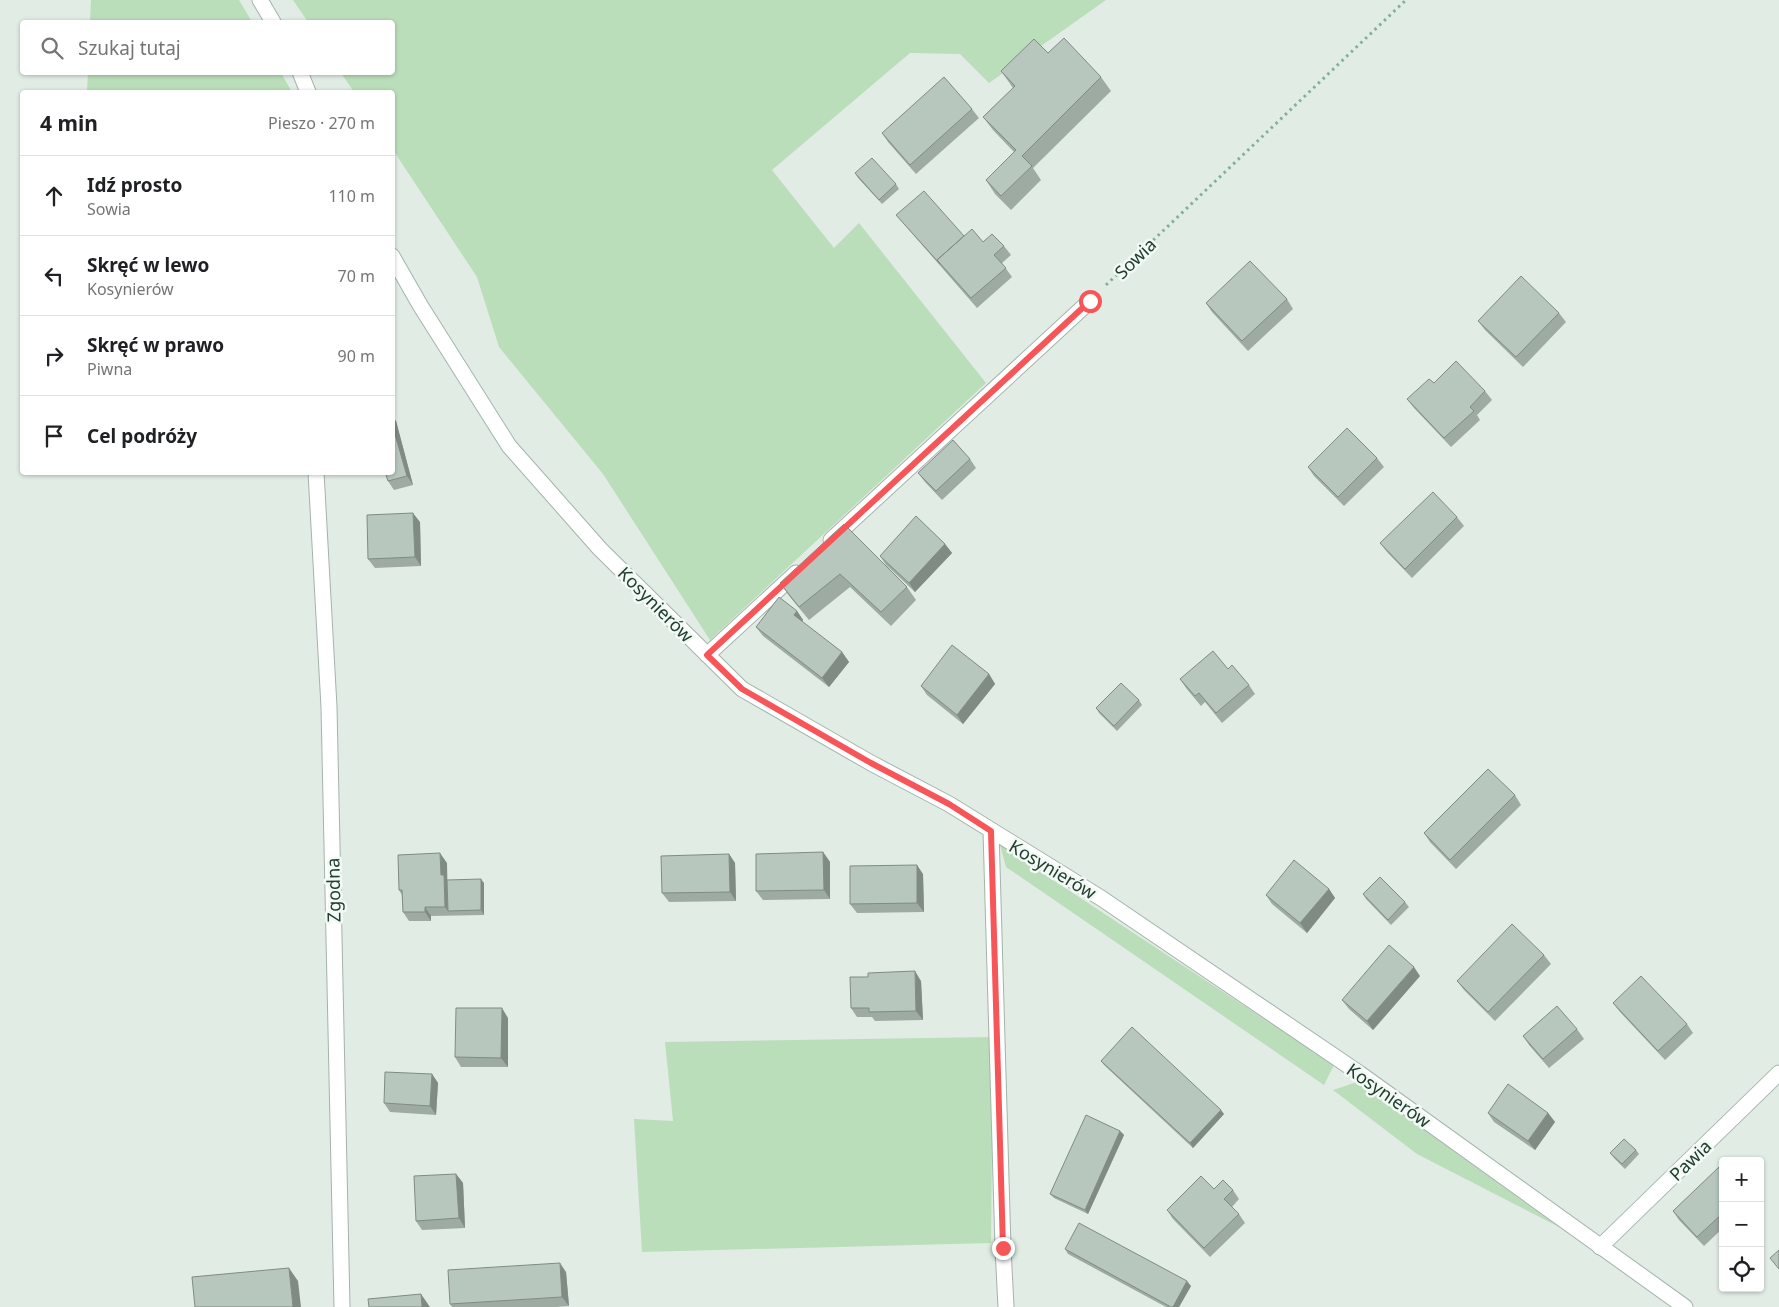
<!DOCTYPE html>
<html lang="pl">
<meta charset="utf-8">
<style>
:root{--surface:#fff;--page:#f6f6f6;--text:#202124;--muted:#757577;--line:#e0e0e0}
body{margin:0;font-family:"Noto Sans",sans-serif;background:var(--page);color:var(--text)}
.controls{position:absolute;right:15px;bottom:15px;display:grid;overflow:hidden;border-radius:5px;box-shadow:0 1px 4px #0004}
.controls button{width:45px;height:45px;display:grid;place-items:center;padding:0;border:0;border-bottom:1px solid var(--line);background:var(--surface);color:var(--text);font:25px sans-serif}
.stop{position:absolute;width:15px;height:15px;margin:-11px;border:4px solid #f65658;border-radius:50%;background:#fff}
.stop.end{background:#f65658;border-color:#fff;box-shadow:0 1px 5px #0008}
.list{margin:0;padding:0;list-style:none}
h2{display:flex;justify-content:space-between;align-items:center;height:65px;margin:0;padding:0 20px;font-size:21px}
h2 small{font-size:16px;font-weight:400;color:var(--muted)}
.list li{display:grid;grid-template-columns:32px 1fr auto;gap:15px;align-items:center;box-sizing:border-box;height:80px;padding:0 20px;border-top:1px solid var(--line)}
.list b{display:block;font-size:19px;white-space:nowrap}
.list p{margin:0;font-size:16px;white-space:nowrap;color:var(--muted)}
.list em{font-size:16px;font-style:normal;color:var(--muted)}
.icon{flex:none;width:28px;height:28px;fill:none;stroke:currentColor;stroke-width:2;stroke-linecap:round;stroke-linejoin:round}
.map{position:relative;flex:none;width:1779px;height:1307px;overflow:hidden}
.search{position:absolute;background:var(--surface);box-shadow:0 1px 4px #0004;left:20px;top:20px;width:375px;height:55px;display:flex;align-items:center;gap:12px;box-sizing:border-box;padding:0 18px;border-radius:5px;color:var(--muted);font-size:19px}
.panel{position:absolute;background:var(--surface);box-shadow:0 1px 4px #0004;left:20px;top:90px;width:375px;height:385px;border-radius:5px}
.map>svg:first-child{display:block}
</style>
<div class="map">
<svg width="1779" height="1307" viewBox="0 0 1779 1307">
<rect width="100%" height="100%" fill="#e1ece5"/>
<path fill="#badeba" d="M91,0H239L252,22H90Z
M293,0H1106L989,83L960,54L910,53L772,170L834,248L859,223L986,383L710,640L603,474L499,347L477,277L393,150L392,92H354L341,73L392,72V22H308Z
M88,72L281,73L292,92H87Z
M1000,845L1334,1065L1324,1085L1006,867Z
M993,1037L991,1243L642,1252L634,1119L673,1121L665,1042Z
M1357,1082L1559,1227L1417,1154L1333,1090Z"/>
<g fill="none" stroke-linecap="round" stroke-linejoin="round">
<defs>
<path id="service" d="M1600,1247L1779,1073"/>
<path id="minor" d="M260,0L273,22
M300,72L308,92
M392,256L420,305L509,446L600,549L742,689L871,763L949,804L1101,898L1359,1073L1685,1307
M316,472L329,707L342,1307
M831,540L1090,301
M707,655L796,573
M991,831L1003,1248L1006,1307"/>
</defs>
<use href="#service" stroke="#a4b4ab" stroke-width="17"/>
<use href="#minor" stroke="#a4b4ab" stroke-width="17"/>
<path stroke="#81b195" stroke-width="3" stroke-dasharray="2.5 4" stroke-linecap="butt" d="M1106,285L1406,0"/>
<use href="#service" stroke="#fff" stroke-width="15"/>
<use href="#minor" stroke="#fff" stroke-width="15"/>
</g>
<path fill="#9daba3" d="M1048,53L1101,77L1111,91L1033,168L1041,180L1011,210L995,194L986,180L1014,152L993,130L983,117L1013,88L1001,71Z
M972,109L979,118L916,174L888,142L882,133Z
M855,173L896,184L899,189L882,204L858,178Z
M896,215L964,236L983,242L1004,246L1011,255L1002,263L1012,277L977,308Z
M1287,299L1293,309L1248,351L1212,312L1206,303Z
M1559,313L1566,322L1523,367L1485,330L1478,321Z
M1434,383L1485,391L1492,400L1477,415L1480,420L1451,447L1414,408L1407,399Z
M392,417L396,421L413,485L394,490L388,481L392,472Z
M1377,458L1384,467L1344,506L1314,476L1308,467Z
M970,459L976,468L942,500L925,482L918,473Z
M1457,517L1464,526L1412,578L1387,552L1380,543Z
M420,522L421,566L375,568L368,559Z
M844,524L907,587L916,600L891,626L850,587L809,620L790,597L780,583Z
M945,544L952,553L915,592L886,565L880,556Z
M797,611L803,620L802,622L842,652L849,662L829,687L763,636L756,627Z
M1228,669L1249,685L1255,694L1222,723L1205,702L1201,706L1186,688L1180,679Z
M989,674L995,684L963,724L927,695L921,686Z
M1139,700L1142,705L1117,731L1099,713L1096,708Z
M1515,795L1521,805L1456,869L1430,842L1424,833Z
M823,852L830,862V899L763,900L756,891Z
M729,854L735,863L736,901L669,902L662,893Z
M447,863V880L484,883V915L431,916V921H409L403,912L402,895L399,890Z
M923,874L924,912L857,913L850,904Z
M1329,889L1335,898L1307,933L1272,904L1266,895Z
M1363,894L1405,902L1409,907L1391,925L1366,899Z
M1544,955L1551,964L1495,1021L1464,990L1457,981Z
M1420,976L1373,1030L1349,1009L1342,1000Z
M921,981L923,1020L875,1021L872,1017H857L851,1008Z
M1613,1003L1687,1024L1693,1033L1665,1060L1620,1012Z
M508,1018V1067H461L455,1057Z
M1577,1029L1584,1039L1549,1068L1529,1045L1523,1036Z
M1101,1061L1224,1114L1193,1148L1104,1065Z
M432,1074L438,1083L436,1115L390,1112L384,1103Z
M1488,1113H1548L1555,1122L1535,1150L1494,1122Z
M1120,1131L1124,1135L1088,1214L1054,1198L1050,1194Z
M1636,1150L1639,1154L1625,1169L1614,1158L1610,1153Z
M1723,1170V1228L1704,1246L1679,1220L1673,1211Z
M456,1174L463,1183L465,1228L422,1230L416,1221Z
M1214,1189L1233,1190L1239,1199L1232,1207L1239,1214L1245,1223L1210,1257L1173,1219L1167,1210Z
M1065,1249L1191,1286L1179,1307H1166L1068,1254Z
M566,1272L569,1306L556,1307H452L450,1304Z"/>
<path fill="#808b84" d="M392,417L396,421L413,485L407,476L392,424Z
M413,513L420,522L421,566L415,557Z
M945,544L952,553L915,592L909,583Z
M797,611L803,620L800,625L794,615Z
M842,652L849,662L829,687L822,678Z
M989,674L995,684L963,724L957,715Z
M823,852L830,862V899L824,890Z
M440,853L447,863L448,911L445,907L441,875Z
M729,854L735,863L736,901L730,892Z
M917,865L923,874L924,912L917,903Z
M481,879L484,883V915L481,910Z
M1329,889L1335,898L1307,933L1300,923Z
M425,907L431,916V921L425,912Z
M1414,967L1420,976L1373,1030L1367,1021Z
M915,971L921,981L923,1020L916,1011Z
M502,1008L508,1018V1067L501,1058Z
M432,1074L438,1083L436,1115L430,1106Z
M1221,1110L1224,1114L1193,1148L1190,1143Z
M1548,1113L1555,1122L1535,1150L1528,1141Z
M1120,1131L1124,1135L1088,1214L1085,1210Z
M456,1174L463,1183L465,1228L459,1218Z
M560,1263L566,1272L569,1306L562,1297Z
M289,1268L298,1281L301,1307H293Z
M1187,1281L1191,1286L1179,1307H1173Z
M421,1294L430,1307H422Z"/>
<path fill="#b7c7bd" stroke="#808b84" d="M1064,38L1101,77L1022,156L1032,166L1001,196L986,180L1016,150L983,117L1015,86L1001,71L1034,39L1048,53Z
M944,77L972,109L910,165L882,133Z
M872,158L896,184L879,200L855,173Z
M924,191L964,236L937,260L940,264L896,215Z
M972,229L983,242L992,234L1004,246L994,255L1006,268L971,298L937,260Z
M1250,261L1287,299L1242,341L1206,303Z
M1521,276L1559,313L1516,357L1478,321Z
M1456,361L1485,391L1470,407L1474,411L1444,438L1407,399L1429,379L1434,383Z
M392,424L407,476L388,481L385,472H392Z
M1347,428L1377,458L1338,497L1308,467Z
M953,440L970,459L936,491L918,473Z
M1433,492L1457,517L1405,569L1380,543Z
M413,513L415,557L368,559L367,515Z
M916,516L945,544L909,583L880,556Z
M844,524L907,587L881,612L840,574L799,607L780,583Z
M779,597L797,611L794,615L842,652L822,678L756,627Z
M952,645L989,674L957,715L921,686Z
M1213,651L1228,669L1232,665L1249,685L1216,713L1199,693L1195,696L1180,679Z
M1121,683L1139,700L1114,726L1096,708Z
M1488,769L1515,795L1450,860L1424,833Z
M823,852L824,890L756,891V854Z
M440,853L441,875H444L445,907H425V912H403L402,890H399L398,855Z
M729,854L730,892L662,893L661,856Z
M1294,860L1329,889L1300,923L1266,895Z
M917,865V903L850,904V866Z
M1380,877L1405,902L1388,920L1363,894Z
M481,879V910L448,911L447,880Z
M1512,924L1544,955L1488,1012L1457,981Z
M1389,945L1414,967L1367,1021L1342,1000Z
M915,971L916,1011L869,1012V1008H851L850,977H868V973Z
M1641,976L1687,1024L1658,1051L1613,1003Z
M1557,1006L1577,1029L1543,1059L1523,1036Z
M456,1008H502L501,1058L455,1057Z
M1132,1027L1221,1110L1190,1143L1101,1061Z
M385,1072L432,1074L430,1106L384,1103Z
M1508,1084L1548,1113L1528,1141L1488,1113Z
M1086,1115L1120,1131L1085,1210L1050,1194Z
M1624,1139L1636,1150L1622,1164L1610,1153Z
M1719,1167L1723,1170V1213L1697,1237L1673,1211Z
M456,1174L459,1218L416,1221L414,1176Z
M1201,1176L1214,1189L1223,1180L1233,1190L1224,1199L1239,1214L1204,1248L1167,1210Z
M1079,1223L1187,1281L1173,1307H1171L1065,1249Z
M1779,1250V1269L1770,1258Z
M560,1263L562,1297L450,1304L448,1270Z
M289,1268L293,1307H195L192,1277Z
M421,1294L422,1307H369L368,1299Z"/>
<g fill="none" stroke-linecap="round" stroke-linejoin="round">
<path stroke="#f65658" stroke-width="6" d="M1003,1248L991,831L949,804L871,763L742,689L707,655L1090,301"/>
</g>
<g text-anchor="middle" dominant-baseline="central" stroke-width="5" stroke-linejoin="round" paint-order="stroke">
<g font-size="18" fill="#213e2f" stroke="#f2f9f4">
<text transform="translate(1135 258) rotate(-44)">Sowia</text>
<text transform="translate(656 604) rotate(45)">Kosynierów</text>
<text transform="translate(1053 869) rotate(31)">Kosynierów</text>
<text transform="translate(333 890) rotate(-91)">Zgodna</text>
<text transform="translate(1389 1095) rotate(35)">Kosynierów</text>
<text transform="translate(1690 1160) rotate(-44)">Pawia</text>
</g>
</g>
</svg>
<div class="controls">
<button>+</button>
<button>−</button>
<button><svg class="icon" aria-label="locate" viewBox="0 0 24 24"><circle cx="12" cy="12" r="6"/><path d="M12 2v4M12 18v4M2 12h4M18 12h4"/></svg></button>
</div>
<div class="stop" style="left:1090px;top:301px"></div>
<div class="stop end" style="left:1003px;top:1248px"></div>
<div class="search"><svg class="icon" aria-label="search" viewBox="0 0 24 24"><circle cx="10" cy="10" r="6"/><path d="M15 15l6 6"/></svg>Szukaj tutaj</div>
<section class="panel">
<h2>4 min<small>Pieszo · 270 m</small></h2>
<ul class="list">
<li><svg class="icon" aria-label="ahead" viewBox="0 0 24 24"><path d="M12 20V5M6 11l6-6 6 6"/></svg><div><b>Idź prosto</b><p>Sowia</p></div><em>110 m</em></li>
<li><svg class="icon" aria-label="left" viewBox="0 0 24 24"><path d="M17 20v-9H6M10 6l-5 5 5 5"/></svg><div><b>Skręć w lewo</b><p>Kosynierów</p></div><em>70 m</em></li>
<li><svg class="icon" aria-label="right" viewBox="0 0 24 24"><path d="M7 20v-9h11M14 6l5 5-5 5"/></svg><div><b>Skręć w prawo</b><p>Piwna</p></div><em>90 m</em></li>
<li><svg class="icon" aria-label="arrive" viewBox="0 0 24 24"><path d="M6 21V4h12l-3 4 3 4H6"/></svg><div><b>Cel podróży</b></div></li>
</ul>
</section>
</div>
